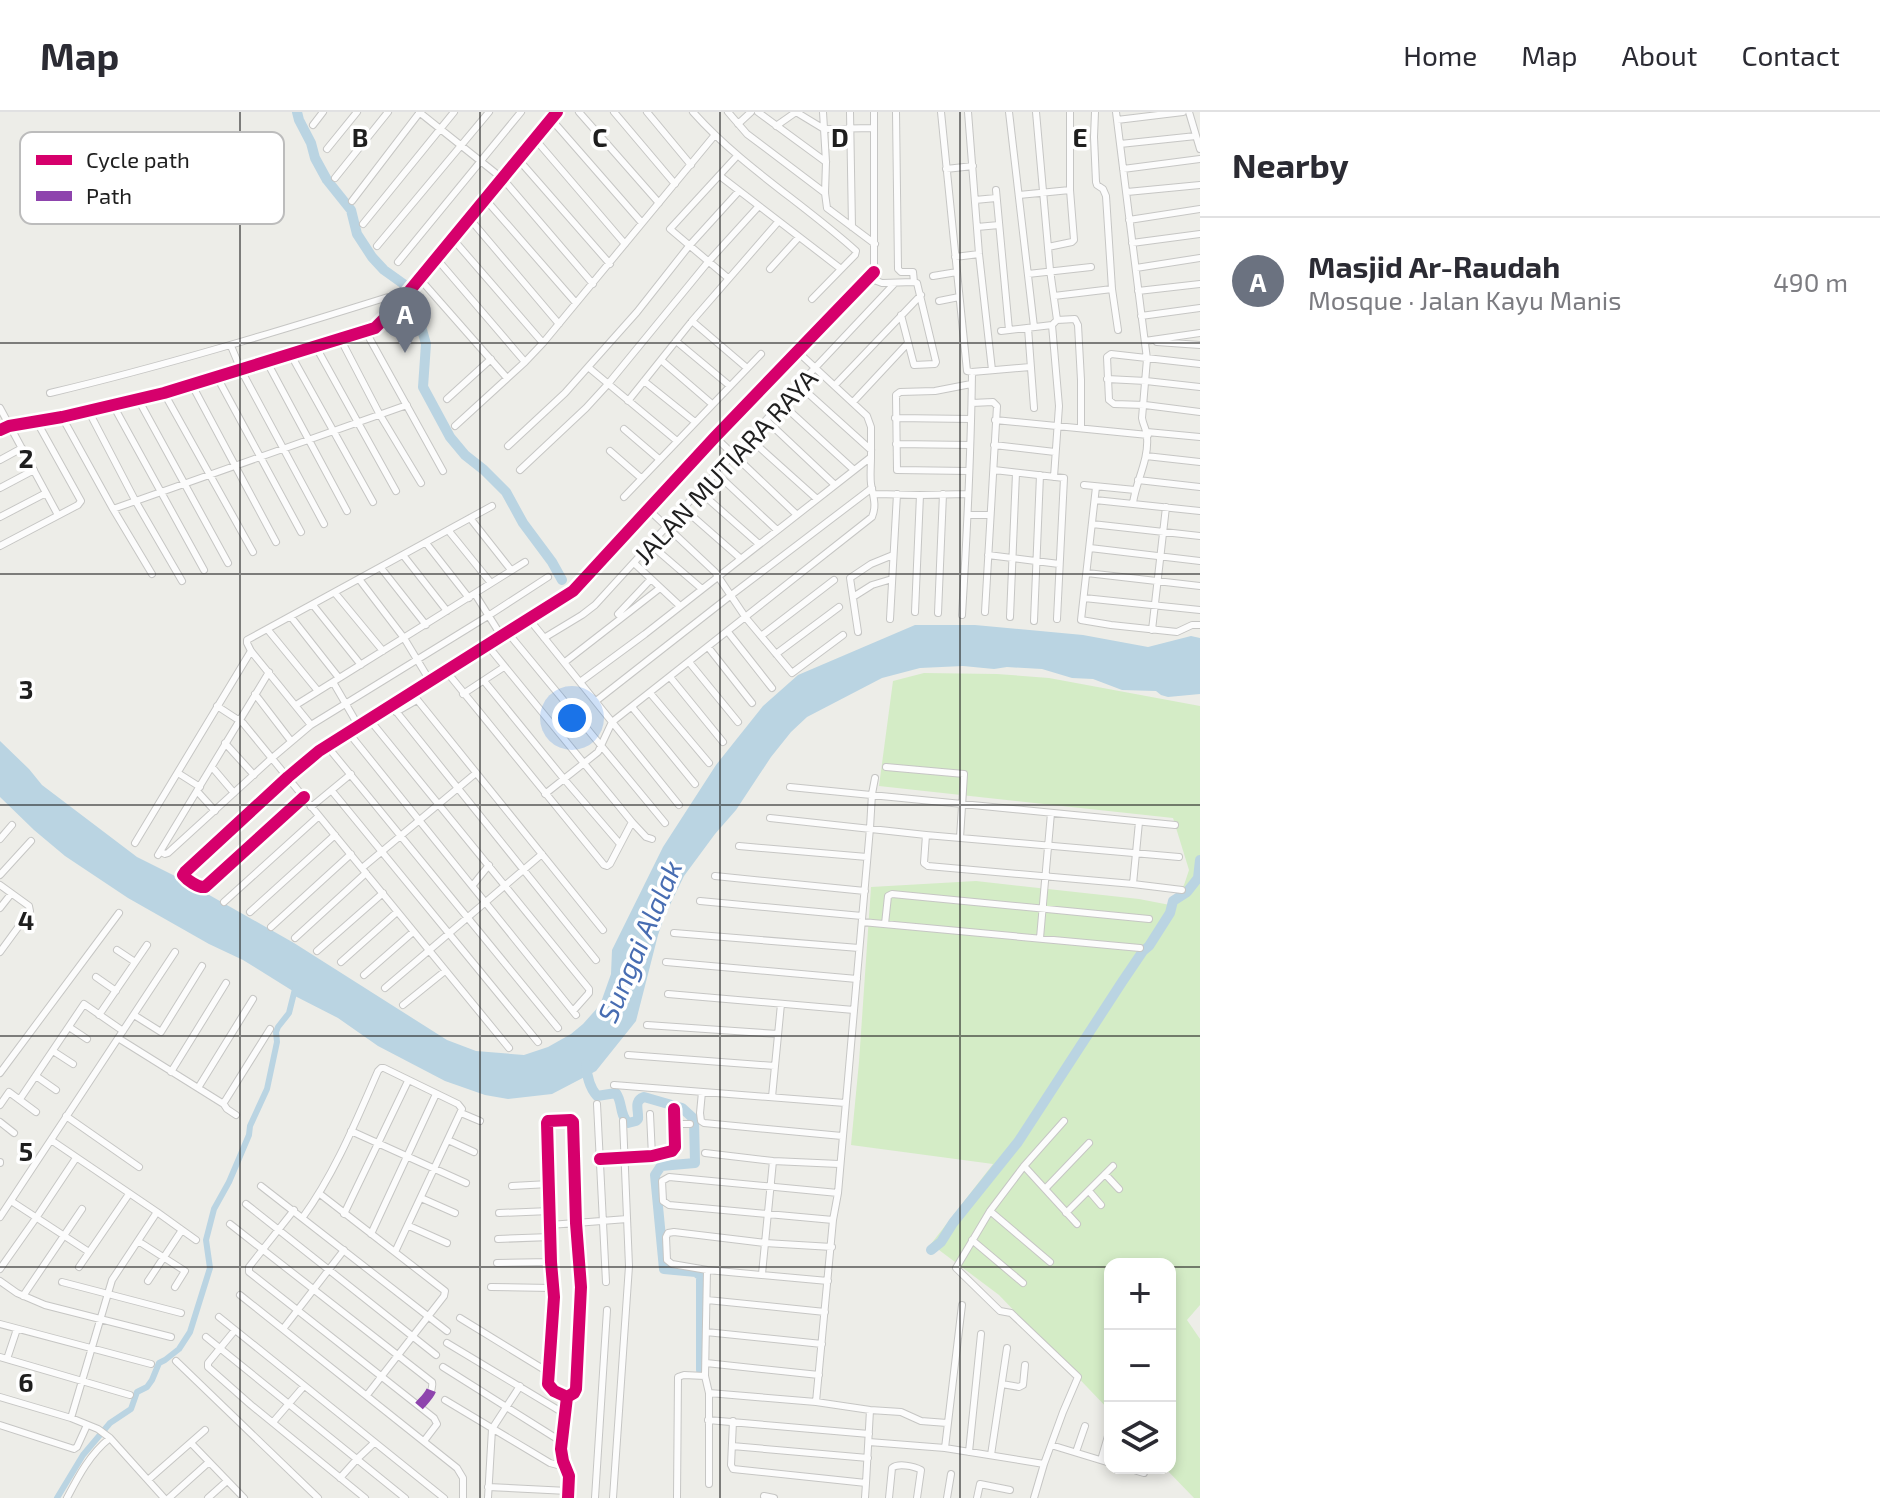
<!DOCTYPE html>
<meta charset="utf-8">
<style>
:root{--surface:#fff;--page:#f7f7f7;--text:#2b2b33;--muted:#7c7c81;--line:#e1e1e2;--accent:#676765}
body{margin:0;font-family:"Exo 2",sans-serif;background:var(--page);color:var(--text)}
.controls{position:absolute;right:24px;bottom:24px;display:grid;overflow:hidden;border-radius:16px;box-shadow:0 4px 12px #0003}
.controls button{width:72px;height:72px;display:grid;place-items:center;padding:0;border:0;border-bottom:2px solid var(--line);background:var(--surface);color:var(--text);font:40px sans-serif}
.you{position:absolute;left:572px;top:606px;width:28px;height:28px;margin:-20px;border:6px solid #fff;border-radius:50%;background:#1a73e8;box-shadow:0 0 0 12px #1a73e833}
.badge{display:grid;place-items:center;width:52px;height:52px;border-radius:50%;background:var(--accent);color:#fff;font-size:26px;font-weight:700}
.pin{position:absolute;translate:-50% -66px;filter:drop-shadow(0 2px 4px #0008)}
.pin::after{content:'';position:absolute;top:42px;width:28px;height:24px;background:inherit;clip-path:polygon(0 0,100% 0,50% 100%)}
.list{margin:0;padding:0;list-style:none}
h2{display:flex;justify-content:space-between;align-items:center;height:104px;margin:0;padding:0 32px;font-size:34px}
h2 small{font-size:26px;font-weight:400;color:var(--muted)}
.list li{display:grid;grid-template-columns:52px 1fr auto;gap:24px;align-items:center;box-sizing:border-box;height:128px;padding:0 32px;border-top:2px solid var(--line)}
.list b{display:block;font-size:30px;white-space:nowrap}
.list p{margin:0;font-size:26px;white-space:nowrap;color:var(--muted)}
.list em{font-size:26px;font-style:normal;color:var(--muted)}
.icon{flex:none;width:44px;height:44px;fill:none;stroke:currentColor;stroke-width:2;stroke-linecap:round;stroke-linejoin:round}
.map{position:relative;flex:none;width:1200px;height:1386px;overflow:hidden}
header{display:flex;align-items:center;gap:48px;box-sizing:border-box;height:112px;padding:0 40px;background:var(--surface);border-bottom:2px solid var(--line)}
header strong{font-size:38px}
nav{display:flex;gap:44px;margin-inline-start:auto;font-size:28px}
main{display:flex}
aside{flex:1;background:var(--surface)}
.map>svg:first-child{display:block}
</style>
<header>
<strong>Map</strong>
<nav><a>Home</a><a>Map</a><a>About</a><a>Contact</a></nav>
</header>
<main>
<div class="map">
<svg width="1200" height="1386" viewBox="0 0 1200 1386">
<rect width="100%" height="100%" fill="#edede8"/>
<path fill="#d4ecc6" d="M924,561L997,562L1049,566L1200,594V1193L1187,1208L1200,1227V1386H1194L1165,1356H1170V1152H1110V1299L999,1183L931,1132L993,1052L851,1033L859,950L871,775L976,769L1139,787L1170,793L1184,773L1189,758L1173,706L879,674L893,569Z"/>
<path fill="#bad4e2" d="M915,513H975L1083,523L1148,535L1191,524L1200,526V582L1168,585L1161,583L1156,579L1122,578L1093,567L1072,566L1042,557L1007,555L994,557L963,554L920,556L882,566L807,605L791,620L771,645L736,698L715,722L684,764L665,803L658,823L636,909L596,959L552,982L508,987L485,983L445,969L378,934L338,906L293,883L296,881L243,848L209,832L128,786L65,744L34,718L0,685V629L29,657L42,673L137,745L181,767L294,831L447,928L476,939L524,943L548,935L571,922L583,912L600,893L611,862L612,838L663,735L716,653L763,594L798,563Z"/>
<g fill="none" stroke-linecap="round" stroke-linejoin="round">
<path stroke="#bad4e2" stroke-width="6" d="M57,1386L83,1343L110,1311L131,1297L137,1280L147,1275L152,1268L159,1251L165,1248L179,1237L190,1220L210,1156L206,1128L214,1097L229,1070L249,1023L250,1014L267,977L277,930L276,920L278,915L289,901L296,873"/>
<path stroke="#bad4e2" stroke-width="10" d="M297,0L299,8L311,31L315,46L327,68L351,98L357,122L372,145L384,158L405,173L417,200L426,232L423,275L450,325L465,343L484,358L506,380L523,411L552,450L562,468
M586,952C587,964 589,975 597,984L616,981C623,991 619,1002 628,1011L636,1009L638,1007C639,998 633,989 644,985L682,996L694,1007L695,1051L661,1054L655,1063L664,1157L696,1160L701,1164V1258
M931,1138L941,1130L953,1111L1018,1030L1122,870L1143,839L1149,834L1170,801L1173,789L1187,780L1198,766L1200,748"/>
<defs>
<path id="minor" d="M419,0L503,67L593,172
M579,0L659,91
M614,0L675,72
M647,0L691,53
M693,0C741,54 803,91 856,139L855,143L812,187
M728,0L747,22L825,81
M758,0L826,50
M796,0L824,17L874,16
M823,0L826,50L825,81L827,96L875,132
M850,0L852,115
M874,0V168L882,171L914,170L917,171L936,250L935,252L914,253L901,203
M896,0L898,157L901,160H913L914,170
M941,0L967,259L972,260L1030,255
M968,0L979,142L992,258
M1009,0L1034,215
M1095,0L1094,25L1096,70L1097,73L1103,77L1106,84L1112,177L1118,218
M1116,0L1147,247L1142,306C1143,313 1147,318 1147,325C1149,348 1136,369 1133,391
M1189,0L1200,37
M551,7L642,111
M1117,8L1183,0
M738,12L751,0
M313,13L323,0
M776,14L796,0
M535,27L625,132
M1120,32L1196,24
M327,37L357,0
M518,47L610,152
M946,57L973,54
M1123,57L1200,47
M720,64L841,157
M335,66L388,0
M996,78L1009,218
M1127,80L1200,73
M1019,83L1070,78
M486,88L576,191
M975,88L996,86
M352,89L420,0
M469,106L559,212
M1129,108L1200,97
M363,112L454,0
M977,115L999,113
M452,126L543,231
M1132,131L1200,122
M377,134L489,0
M1048,135L1072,130L1074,128L1070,78V0
M955,145L979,142
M436,146L525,250
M398,150L521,0
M1136,156L1200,146
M770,157L799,125
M1028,162L1091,155
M933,164L957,160
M419,166L507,266
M728,166L670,117L737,44
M1138,179L1200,172
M1054,184L1112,177
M939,189L959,185
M1141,204L1200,196
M1057,208L1075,207L1078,213L1081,268V316
M692,209L747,256
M1052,213L1059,294L1054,365
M1028,216L1034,296
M1001,219L1052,213L1057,208L1050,158L1036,0
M366,220L443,359
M341,228L380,303L421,371
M676,229L730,274
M1145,229L1200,221
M1157,230L1200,233
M231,234L241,258L324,412
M316,235L396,379
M291,243L373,390
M661,248L712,292
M267,250L347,399
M1200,252L1111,242L1107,245L1109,288L1114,292L1145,293L1200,300
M588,255L677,329
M217,265L301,420
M1107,267L1146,269L1200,275
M644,269L695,310
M192,273L276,430
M835,273L921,183
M800,274L871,338
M50,281C164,254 276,220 388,185H404
M164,281L253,440
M138,287L228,451
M447,287L491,247
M628,289L692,209L778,110
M853,290L908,231
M972,291L993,290L997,294L985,500
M782,292L854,358
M113,293L204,458
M0,296L58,403
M88,298L136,390L182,469
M62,305L113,397L152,462
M895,306L971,307
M766,308L835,373
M995,308L1148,323
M455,314L525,250L543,231L714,24
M624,317L659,347
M0,318L9,314L62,305L164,281L375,216L397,194L557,0
M1147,320L1200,325
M715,325L796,402
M749,326L817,387
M896,332L970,333
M994,333L1055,340
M508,334L565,281L588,255L637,200L689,134L739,79
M610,339L641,366
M1146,344L1200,350
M0,348L22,336
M520,358L586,296L608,272L708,150L758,95
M994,358L1064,366L1057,507
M969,359L897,358L896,283L900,280L935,279L971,272
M716,361L777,418
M1138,368L1200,375
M1084,373L1135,378
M1096,375L1081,508L1111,513L1177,520L1192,513H1200
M0,376L34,358
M699,379L759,432
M875,382L920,383L968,382
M624,385L761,242
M1095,388L1200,399
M683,396L740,446
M113,397L407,293
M649,398L715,460L746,506L792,561L843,523
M968,403H990
M0,405L46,381
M470,406L511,458
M1092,412L1200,424
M448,418L491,471
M426,431L469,486
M651,433L702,477
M0,434L78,393L81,389L37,310
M1090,436L1200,449
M403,443L447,499
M988,443L1059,452
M634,451L680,494
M381,456L426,513
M1087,461L1200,474
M359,467L404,526L430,569
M335,481L383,539
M475,482L502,525
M853,485L872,473L892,467
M1084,486L1200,498
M313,493L361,553
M915,500L920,383
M938,501L943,382
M618,502L651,467
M962,503C967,422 971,341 972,260
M291,505L339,566
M1010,505L1016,361
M529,507L679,693
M890,507L897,382
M1034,509L1040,363
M268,518L318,579
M1152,518L1166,395
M728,520L772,576
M858,520L850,466L871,452L893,443
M508,521L665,711
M761,524L834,468
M544,526L582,503L595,493L699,379L895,171
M488,534L632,710L646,725L652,727
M708,535L752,591
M776,542L839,495
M565,550L660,476
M689,550L738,610
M446,559L604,753L607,754L610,752L632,710
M670,565L723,630
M484,569L564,667L620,732
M333,570L358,613
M580,570L645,522L871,345V315L867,304L798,240
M411,580L603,818
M650,581L709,651
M255,582L291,629
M463,582L504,555
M596,589L730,484L872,376
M296,593L525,450
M391,593L596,848
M217,594L243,611L509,936
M632,595L695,672
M396,600L417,588
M369,607L589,877V881L573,899
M311,613L251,539L247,531V528L492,394
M348,620L576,903
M225,631L254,663
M327,634L558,916
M212,655L234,681
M886,655L964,662L960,726
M178,661L200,675
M790,675L1175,713
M197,679L215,699
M332,679L538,930
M545,682L598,640L612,610L872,405C877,393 873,384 871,372C870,364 871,354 871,345
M304,685L205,775C198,776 187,768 183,763L185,760L288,665L319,639L573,479L715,325L874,160
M311,695L351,662
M770,706L926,723L1179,745
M926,723L924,751L928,754L1133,772L1182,778
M0,727L12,713
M135,731L251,539
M739,734L867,745
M161,740L165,742L168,741L272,646L311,613L488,504L548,465
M158,743L269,560
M362,756L476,661
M0,763L31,729
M715,764L865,779
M1133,772L1139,710
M0,773L29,794L30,799L0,840
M473,773L489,753
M700,789L862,804
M224,790L319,704
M0,796L11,782
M250,800L335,723
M862,810L1140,836
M885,812L888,784L892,782L1149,807
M271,815L351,742
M674,821L859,836
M295,826L366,761
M1040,826L1051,701
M117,838L135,850
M317,839L383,781
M341,850L397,800
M666,850L857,867
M364,863L413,820
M96,865L116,879
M385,876L542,742
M668,882L854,898
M403,893L445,859
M99,903L147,833
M134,903L161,920L202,854
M647,913L778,922
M69,915L87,927
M118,926L222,991L225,989L270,917
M53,939L73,952
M628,943L775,954
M171,960L226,871
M0,961L119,801
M36,964L56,978
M614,973L845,991
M198,976L253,887
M702,980L700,1001L701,1009L704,1011L842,1024
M772,985L781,892
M20,987L84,892L123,919
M223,991L227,997L236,1003
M597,992L606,1170
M0,993L9,980L36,1000
M461,1001L480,1009
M650,1002L652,1044
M66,1004L139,1055
M0,1010L14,1021
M674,1012H690
M351,1019L466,1071
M51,1028L157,1100L112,1168L71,1306
M448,1028L474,1040
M705,1041L773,1049L839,1052
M600,1047L652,1044L672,1039L675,1035L674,997
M0,1050V1051
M1024,1054L1077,1112
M1105,1062L1119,1077
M261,1074L447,1219
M512,1074L549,1072
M1045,1077L1089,1031
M1089,1079L1101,1093
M320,1082L445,1179L444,1184L367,1283
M421,1086L455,1101
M11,1089L89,1140
M246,1092L436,1243
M294,1098L249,1155V1160L434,1306L437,1312L424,1329
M990,1099L1050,1150
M499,1101L550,1099
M1066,1101L1113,1054
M344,1102L408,969
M0,1105L175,840
M303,1105C335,1061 356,1009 378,959L381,956H384L458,992L462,997L395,1140
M833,1108L669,1093L663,1089L662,1069L669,1065L838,1081
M230,1112L432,1270C434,1280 425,1287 419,1294
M550,1113L627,1107
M409,1114L447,1131
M182,1118L196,1128
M371,1122L436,982
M498,1127L551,1125
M972,1128L1023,1171
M138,1129L185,1159L175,1175
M497,1151L551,1150
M79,1155L129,1082
M0,1157L36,1106L76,1046
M762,1162L773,1049
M0,1169L17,1181L45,1193L171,1225
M148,1169L182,1118L157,1100
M828,1169L707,1158L672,1152L667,1148L666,1125L668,1121L674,1120L765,1131L832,1135
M62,1170L181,1201
M491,1175L552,1176
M240,1183L457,1356L463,1366V1386
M23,1184L82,1097
M707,1188L825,1200
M219,1205L444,1386
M460,1206L548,1260
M0,1212L151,1252
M283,1217L344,1138
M235,1218L208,1251V1255L251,1293L365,1386
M706,1220L822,1232
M206,1225L405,1386
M447,1231L565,1302
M0,1245L130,1283
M7,1247L17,1217
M176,1249L318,1386
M706,1251L819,1263
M443,1255L562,1330
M705,1264L707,1158
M1002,1272L1019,1275L1023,1273L1025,1253
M0,1285L71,1306L98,1317L110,1326L164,1386
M567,1285L554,1279L548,1272L554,1185L551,1150L547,1011L548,1009L571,1008L573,1010L576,1111L581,1175L576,1277L574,1281L567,1285L561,1337L563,1349L569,1364L568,1386
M445,1288L550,1351L565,1355
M816,1290L833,1108L838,1081L870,716L872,682L875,666
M708,1308L869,1322
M274,1309L304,1274
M733,1309L731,1353L733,1357L866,1371L870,1298
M0,1313L74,1337L77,1335L87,1313
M869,1330L945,1336L1044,1352L1063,1300L1078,1265L1011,1201L1000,1199L956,1156L990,1099L1024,1054L1064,1009
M191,1331L244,1386
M1051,1333L1110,1351
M732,1334L868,1346
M945,1336L962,1193
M969,1340L981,1222
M1076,1340L1085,1314
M991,1343L1007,1236
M1101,1348L1110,1317
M1127,1356L1144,1361
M340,1366L357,1347L374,1331
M148,1368L205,1318
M709,1372V1281L816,1290L870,1298L901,1300L921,1309L947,1311
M488,1375L568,1379
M764,1384L774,1386
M67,1386C79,1363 90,1342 110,1326
M169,1386L209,1350
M208,1386L227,1369
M488,1386L492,1317L520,1274
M595,1386L607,1198
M613,1386L629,1154L623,1009
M677,1386L678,1265L684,1263L705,1264L709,1281
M865,1386L866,1371
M889,1386L892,1356C898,1351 914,1354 921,1358L917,1386
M947,1386L951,1362
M977,1386L980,1372L1010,1378
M1034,1386L1044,1352"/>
</defs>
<use href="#minor" stroke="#c6c6c4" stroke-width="8"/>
<use href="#minor" stroke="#fcfcfc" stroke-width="6"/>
<path stroke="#8e44ad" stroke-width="10" stroke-dasharray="20 10" stroke-linecap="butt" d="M419,1294C425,1287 434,1280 432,1270"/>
<defs>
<path id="cycleway" d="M0,318L9,314L62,305L164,281L375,216L397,194L557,0
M304,685L205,775C198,776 187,768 183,763L185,760L288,665L319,639L573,479L715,325L874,160
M600,1047L652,1044L672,1039L675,1035L674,997
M567,1285L554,1279L548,1272L554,1185L551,1150L547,1011L548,1009L571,1008L573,1010L576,1111L581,1175L576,1277L574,1281L567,1285L561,1337L563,1349L569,1364L568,1386"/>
</defs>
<use href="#cycleway" stroke="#fff" stroke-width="17"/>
<use href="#cycleway" stroke="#d6006c" stroke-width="12"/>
</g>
<path fill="none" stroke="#1f1f1f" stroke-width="2" stroke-opacity="0.55" d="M240,0V1386M480,0V1386M720,0V1386M960,0V1386M0,231H1200M0,462H1200M0,693H1200M0,924H1200M0,1155H1110M1170,1155H1200"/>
<g text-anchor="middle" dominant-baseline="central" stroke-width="7" stroke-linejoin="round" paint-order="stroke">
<g font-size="26" fill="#1f1f1f" stroke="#fff">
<text transform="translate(725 354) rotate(-47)">JALAN MUTIARA RAYA</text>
</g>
<g font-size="28" font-style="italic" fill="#486db2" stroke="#fff">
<text transform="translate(639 829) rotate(-67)">Sungai Alalak</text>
</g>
</g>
<rect x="20" y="20" width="264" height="92" rx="12" fill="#fff" stroke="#bcbcbc" stroke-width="2"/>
<rect x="36" y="43" width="36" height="10" fill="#d6006c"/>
<rect x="36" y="79" width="36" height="10" fill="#8e44ad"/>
<g font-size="22" fill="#1f1f1f">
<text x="86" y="56">Cycle path</text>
<text x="86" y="92">Path</text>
</g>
<g font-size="26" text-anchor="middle" font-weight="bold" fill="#1f1f1f" stroke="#fff" stroke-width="7" stroke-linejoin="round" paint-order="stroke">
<text x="360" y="35">B</text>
<text x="600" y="35">C</text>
<text x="840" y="35">D</text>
<text x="1080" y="35">E</text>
<text x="26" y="356">2</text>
<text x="26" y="587">3</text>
<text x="26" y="818">4</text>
<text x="26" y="1049">5</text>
<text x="26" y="1280">6</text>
</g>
</svg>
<div class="controls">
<button>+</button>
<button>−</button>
<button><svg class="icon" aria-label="layers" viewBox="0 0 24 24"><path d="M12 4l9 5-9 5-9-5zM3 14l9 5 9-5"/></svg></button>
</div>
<div class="you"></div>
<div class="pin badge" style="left:405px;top:241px;background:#6b7280">A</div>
</div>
<aside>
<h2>Nearby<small></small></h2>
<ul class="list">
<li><span class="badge" style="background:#6b7280">A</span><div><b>Masjid Ar-Raudah</b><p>Mosque · Jalan Kayu Manis</p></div><em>490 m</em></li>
</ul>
</aside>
</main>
